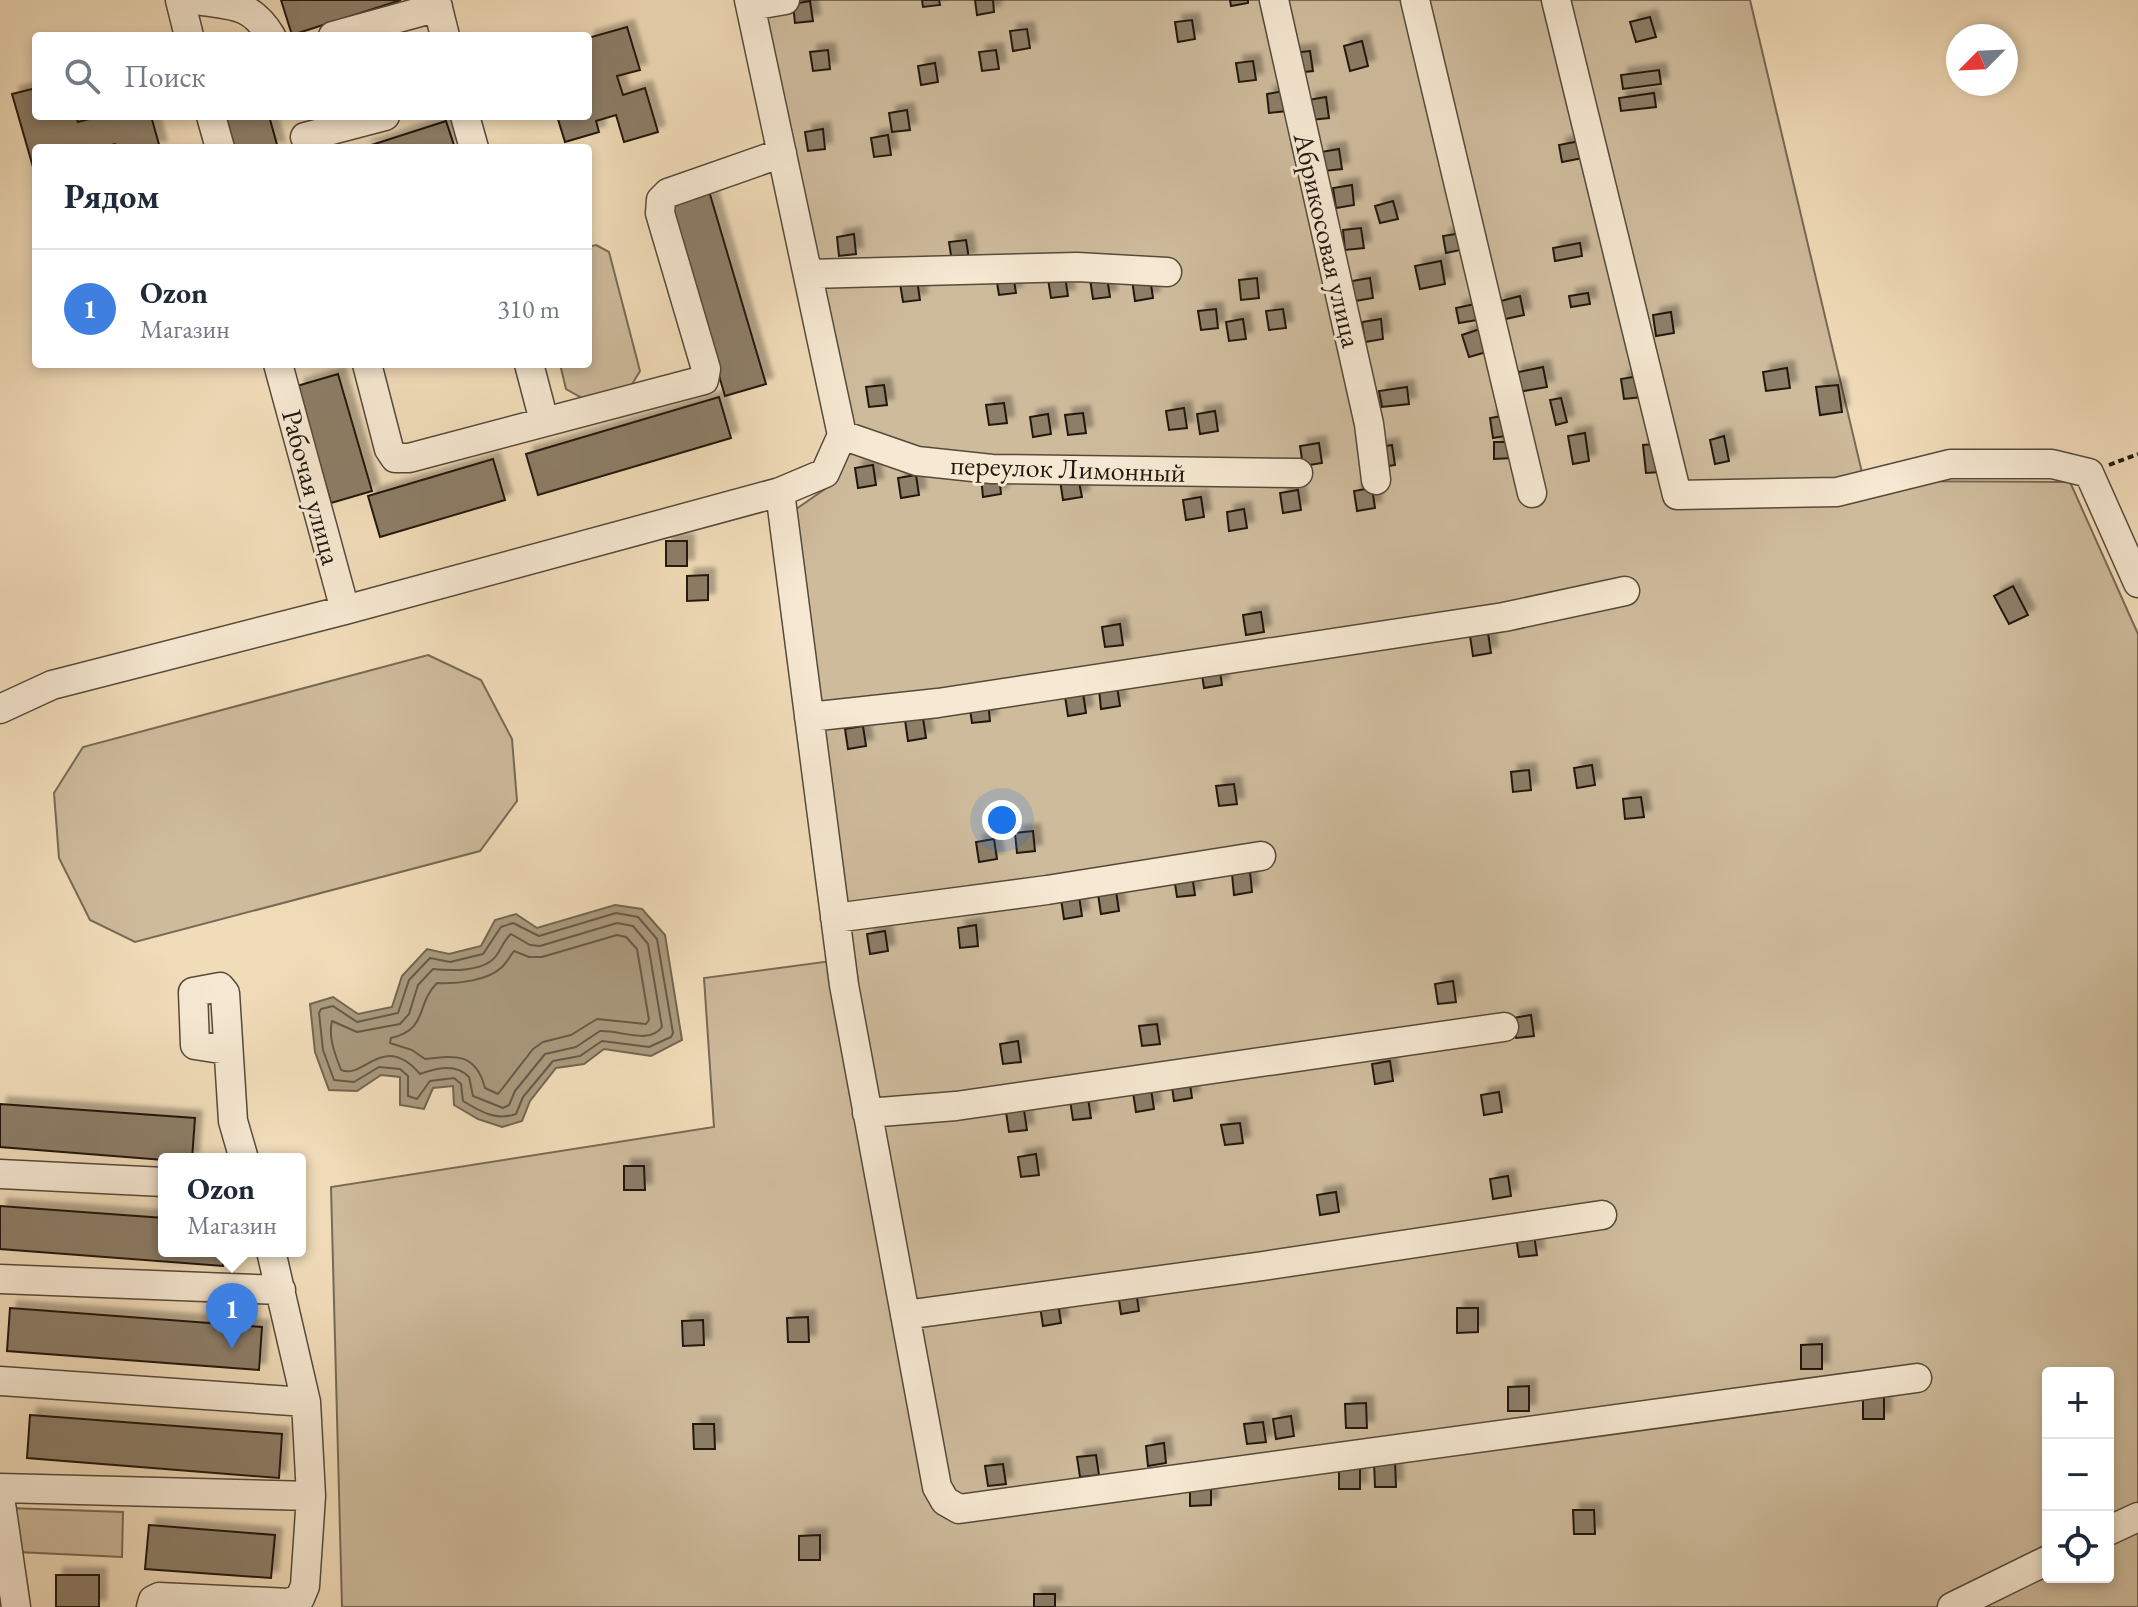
<!DOCTYPE html>
<html lang="ru">
<meta charset="utf-8">
<style>
:root{--surface:#fff;--page:#f6f6f7;--text:#1f2937;--muted:#747a83;--line:#e0e1e3;--accent:#8f2418}
body{margin:0;font-family:"EB Garamond",serif;background:var(--page);color:var(--text)}
.controls{position:absolute;right:24px;bottom:24px;display:grid;overflow:hidden;border-radius:8px;box-shadow:0 4px 12px #0003}
.controls button{width:72px;height:72px;display:grid;place-items:center;padding:0;border:0;border-bottom:2px solid var(--line);background:var(--surface);color:var(--text);font:40px sans-serif}
.compass{position:absolute;left:1946px;top:24px;width:72px;height:72px;border-radius:50%;background:var(--surface);box-shadow:0 4px 12px #0003;rotate:246deg}
.you{position:absolute;left:1002px;top:820px;width:28px;height:28px;margin:-20px;border:6px solid #fff;border-radius:50%;background:#1a73e8;box-shadow:0 0 0 12px #1a73e833}
.badge{display:grid;place-items:center;width:52px;height:52px;border-radius:50%;background:var(--accent);color:#fff;font-size:26px;font-weight:700}
.pin{position:absolute;translate:-50% -66px;filter:drop-shadow(0 2px 4px #0008)}
.pin::after{content:'';position:absolute;top:42px;width:28px;height:24px;background:inherit;clip-path:polygon(0 0,100% 0,50% 100%)}
.popup{position:absolute;left:158px;top:1153px;width:148px;height:104px;box-sizing:border-box;display:grid;place-content:center;border-radius:8px;background:var(--surface);filter:drop-shadow(0 2px 6px #0005);font-size:26px;white-space:nowrap;color:var(--muted)}
.popup b{font-size:30px;color:var(--text)}
.popup::after{content:'';position:absolute;left:50%;top:100%;margin-left:-16px;border:16px solid transparent;border-top-color:var(--surface)}
.list{margin:0;padding:0;list-style:none}
h2{display:flex;justify-content:space-between;align-items:center;height:104px;margin:0;padding:0 32px;font-size:34px}
h2 small{font-size:26px;font-weight:400;color:var(--muted)}
.list li{display:grid;grid-template-columns:52px 1fr auto;gap:24px;align-items:center;box-sizing:border-box;height:120px;padding:0 32px;border-top:2px solid var(--line)}
.list b{display:block;font-size:30px;white-space:nowrap}
.list p{margin:0;font-size:26px;white-space:nowrap;color:var(--muted)}
.list em{font-size:26px;font-style:normal;color:var(--muted)}
.icon{flex:none;width:44px;height:44px;fill:none;stroke:currentColor;stroke-width:2;stroke-linecap:round;stroke-linejoin:round}
.map{position:relative;flex:none;width:2138px;height:1607px;overflow:hidden}
.search{position:absolute;background:var(--surface);box-shadow:0 4px 12px #0003;left:32px;top:32px;width:560px;height:88px;display:flex;align-items:center;gap:20px;box-sizing:border-box;padding:0 28px;border-radius:8px;color:var(--muted);font-size:30px}
.panel{position:absolute;background:var(--surface);box-shadow:0 4px 12px #0003;left:32px;top:144px;width:560px;height:224px;border-radius:8px}
.map>svg:first-child{display:block}
</style>
<div class="map">
<svg width="2138" height="1607" viewBox="0 0 2138 1607">
<defs>
<filter id="shadow"><feDropShadow dx="7" dy="-7" stdDeviation="2" flood-color="#0004"/></filter>
</defs>
<rect width="100%" height="100%" fill="#f1dcb9"/>
<filter id="stains"><feTurbulence type="fractalNoise" baseFrequency=".0025" numOctaves="4"/><feColorMatrix values="0 0 0 0 .2 0 0 0 0 .09 0 0 0 0 .02 0 0 0 .5 -.17"/></filter>
<radialGradient id="worn" r=".72"><stop offset=".6" stop-color="#630" stop-opacity="0"/><stop offset="1" stop-color="#630" stop-opacity=".3"/></radialGradient>
<path fill="#cebb9c" stroke="#786a56" stroke-width="2" fill-rule="evenodd" d="M763,0H1750L1864,481L2070,482L2138,634V1607H342L331,1187L714,1127L704,978L847,959L789,514L835,482ZM2048,1373H2108V1577H2048Z
M596,245L609,252L640,371L631,386L582,398L566,389L560,364H588V247Z
M428,655L481,680L512,739L517,801L480,851L135,942L90,920L59,858L54,793L83,747Z
M9,1508L123,1512L122,1557L17,1552Z"/>
<path fill="#aa9a7f" stroke="#736652" stroke-width="2" d="M615,905L642,909L665,935L682,1040L651,1056L604,1049L584,1064L556,1068L530,1101L522,1121L502,1127L478,1119L454,1105L453,1086L433,1088L424,1109L400,1105V1077L381,1075L357,1091L329,1090L315,1052L310,1004L333,997L358,1014L392,1007L402,976L427,949L449,954L481,946L495,920L516,914L537,928Z"/>
<g fill="none" stroke-linecap="round" stroke-linejoin="round">
<path stroke="#665a47" stroke-width="2" d="M616,913L638,917L657,939L673,1033L671,1037L649,1047L602,1041L580,1056L553,1061L523,1097L516,1114C496,1121 481,1112 463,1101L461,1084L454,1078L430,1081L417,1099L408,1096V1076L400,1069L379,1067L354,1082L334,1080L323,1050L319,1013L321,1009L333,1006L357,1022L398,1013L409,980L430,958L450,962L483,954L501,927L513,923L539,936Z
M617,923L633,926L648,944L662,1027C649,1045 620,1030 600,1031L576,1047L545,1054L515,1091L509,1105L503,1108L473,1096L469,1077C456,1063 436,1068 420,1074C383,1031 364,1080 341,1070C335,1054 328,1037 332,1021L357,1032L400,1024L409,1014L418,985L433,969C451,971 484,972 496,956C502,948 504,940 511,934L530,945L540,946Z
M617,935L626,937L637,949L649,1020L646,1024L597,1019L571,1035L543,1042L533,1049L498,1094L485,1088C476,1053 456,1055 425,1059L412,1050L390,1043L391,1038C429,1029 415,1005 437,983C456,984 488,981 502,967C507,962 510,956 514,951L529,957H542Z"/>
</g>
<path fill="#8d7e67" stroke="#21190f" stroke-width="2" filter="url(#shadow)" d="M281,0H401L292,35Z
M922,0H939L940,5L923,7Z
M975,0H993L994,12L977,15Z
M1230,0H1248V3L1231,6Z
M810,1L813,21L795,23L793,4Z
M1650,17L1656,37L1636,42L1630,22Z
M1192,20L1195,39L1178,42L1175,22Z
M627,27L640,70L617,76L623,95L645,88L658,132L624,142L616,115L596,121L599,132L565,142L557,116H588V38Z
M1027,29L1030,48L1013,51L1010,31Z
M1362,41L1368,66L1350,71L1344,46Z
M828,50L830,69L813,71L810,52Z
M996,50L999,69L982,71L979,52Z
M1310,51L1313,71L1295,73L1292,53Z
M1253,61L1256,80L1239,82L1236,63Z
M935,63L938,82L921,85L918,66Z
M1659,70L1661,84L1623,89L1621,75Z
M36,88V116H76L78,122L100,116H151L160,148H116L115,144L102,148H36V166L33,167L12,94Z
M1284,91L1287,111L1269,113L1267,94Z
M1654,93L1656,107L1621,111L1619,98Z
M1326,97L1329,118L1311,120L1308,100Z
M907,110L910,130L892,132L889,113Z
M224,116H269L278,148H233Z
M446,121L455,148H362Z
M823,129L825,149L808,151L805,132Z
M888,135L891,155L874,157L871,138Z
M1580,141L1583,158L1562,162L1559,145Z
M1339,149L1342,169L1324,171L1321,152Z
M1352,185L1354,205L1336,208L1333,188Z
M709,191L766,384L725,396L668,203Z
M1393,201L1398,219L1380,223L1375,206Z
M1361,228L1364,248L1345,250L1343,230Z
M1462,233L1465,249L1446,253L1443,236Z
M854,234L856,254L839,256L837,237Z
M966,240L969,259L952,262L949,242Z
M1580,243L1582,256L1555,261L1553,248Z
M1441,261L1445,284L1420,289L1415,266Z
M1013,274L1016,293L999,295L996,276Z
M1065,276L1068,296L1051,298L1048,279Z
M1107,277L1110,297L1093,299L1090,279Z
M1150,278L1153,298L1135,301L1132,280Z
M1257,278L1259,298L1241,300L1239,280Z
M1370,278L1373,298L1355,301L1352,281Z
M917,280L920,300L903,302L900,283Z
M1588,293L1590,304L1571,307L1569,296Z
M1520,296L1524,315L1501,320L1497,302Z
M1480,303L1483,319L1459,323L1456,308Z
M1216,309L1218,328L1201,330L1198,311Z
M1283,309L1286,328L1269,330L1266,311Z
M1671,312L1674,333L1656,336L1653,315Z
M1243,319L1246,339L1229,341L1226,322Z
M1381,319L1383,339L1365,342L1362,322Z
M1483,328L1490,351L1469,357L1462,335Z
M1543,367L1547,387L1518,392L1514,373Z
M1787,368L1790,388L1766,391L1763,372Z
M338,374L372,491L331,503L297,386Z
M1639,376L1642,397L1624,399L1621,379Z
M884,385L887,405L869,407L866,387Z
M1838,385L1842,412L1820,415L1816,387Z
M1407,387L1409,404L1382,407L1379,391Z
M719,397L731,438L538,495L526,454Z
M1561,398L1567,422L1556,425L1550,400Z
M1004,403L1007,423L989,425L986,405Z
M1184,408L1187,428L1169,430L1166,411Z
M1215,411L1218,431L1200,434L1197,414Z
M1083,413L1086,433L1068,435L1065,415Z
M1048,414L1051,434L1033,437L1030,417Z
M1508,415L1511,435L1493,438L1490,418Z
M1585,433L1589,461L1573,464L1568,436Z
M1724,436L1729,461L1715,464L1710,440Z
M1494,442H1512L1513,458L1494,459Z
M1319,443L1322,463L1303,466L1300,446Z
M1656,444L1660,472L1646,473L1643,445Z
M1392,445L1395,465L1377,468L1374,448Z
M493,459L505,500L380,537L368,496Z
M873,465L876,485L858,488L855,468Z
M999,474L1001,494L983,497L981,477Z
M916,475L919,495L901,498L898,478Z
M1078,477L1082,497L1063,500L1060,480Z
M1372,488L1375,508L1357,511L1354,491Z
M1298,490L1301,510L1283,513L1280,493Z
M1201,497L1204,517L1186,520L1183,500Z
M1244,509L1247,528L1229,531L1227,512Z
M666,541H687V566H666Z
M708,575V600L687,601V576Z
M2013,586L2028,615L2009,624L1994,596Z
M1261,612L1264,632L1246,635L1243,615Z
M1120,624L1123,645L1105,647L1102,627Z
M1488,633L1491,653L1473,656L1470,636Z
M1219,665L1222,685L1204,688L1201,668Z
M1117,686L1120,706L1101,709L1099,689Z
M1083,693L1086,713L1068,716L1065,696Z
M988,701L990,721L972,723L969,703Z
M923,718L926,738L908,741L905,720Z
M863,726L866,746L848,749L845,729Z
M1592,765L1595,785L1577,788L1574,768Z
M1529,770L1531,790L1513,792L1511,772Z
M1234,784L1237,804L1219,806L1216,786Z
M1641,797L1644,817L1625,819L1623,799Z
M1033,831L1035,851L1017,853L1015,833Z
M994,839L997,859L979,862L976,842Z
M1250,872L1252,892L1234,895L1232,874Z
M1192,875L1195,895L1177,897L1174,877Z
M1116,891L1119,911L1101,914L1098,894Z
M1079,896L1082,916L1064,919L1061,899Z
M976,925L978,946L960,948L958,928Z
M885,931L888,951L870,954L867,934Z
M1453,981L1456,1002L1438,1004L1435,984Z
M1531,1015L1534,1036L1516,1038L1513,1018Z
M1157,1024L1160,1044L1142,1046L1139,1026Z
M1018,1041L1021,1062L1003,1064L1000,1044Z
M1390,1061L1393,1081L1375,1084L1372,1064Z
M1189,1078L1192,1098L1174,1101L1171,1080Z
M1151,1089L1154,1109L1136,1112L1133,1092Z
M1499,1092L1502,1112L1484,1115L1481,1095Z
M1088,1098L1091,1118L1073,1120L1070,1100Z
M0,1104L195,1118L192,1159L164,1160L0,1147Z
M1024,1110L1027,1130L1009,1132L1006,1112Z
M1240,1123L1243,1143L1225,1145L1221,1125Z
M1036,1154L1039,1175L1021,1177L1018,1157Z
M624,1166H644L645,1190H624Z
M1508,1176L1511,1196L1493,1199L1490,1179Z
M1336,1192L1339,1212L1320,1215L1317,1195Z
M0,1206L164,1218V1251H224L223,1266L0,1249Z
M1534,1235L1537,1255L1519,1257L1516,1237Z
M1136,1291L1139,1311L1121,1314L1118,1293Z
M1058,1303L1061,1323L1043,1326L1040,1306Z
M10,1308L262,1327L259,1370L7,1351Z
M1457,1308H1478V1332L1457,1333Z
M808,1317L809,1342H788L787,1318Z
M703,1320L704,1345L683,1346L682,1321Z
M1822,1344V1369H1801V1345Z
M1529,1386V1411H1508V1387Z
M1884,1394V1419H1863V1395Z
M1366,1403L1367,1428H1346L1345,1404Z
M30,1415L282,1434L279,1478L27,1458Z
M1291,1416L1294,1436L1276,1439L1273,1419Z
M1263,1422L1266,1442L1247,1444L1244,1424Z
M693,1424H714L715,1449H694Z
M1164,1443L1166,1463L1148,1466L1146,1446Z
M1096,1455L1099,1475L1080,1477L1077,1457Z
M1374,1462H1395L1396,1487H1375Z
M1003,1464L1006,1484L988,1486L985,1466Z
M1339,1464H1360V1489H1339Z
M1190,1481H1211V1505L1190,1506Z
M1573,1510H1594L1595,1534H1574Z
M149,1525L275,1535L271,1578L145,1569Z
M820,1535V1560H799V1536Z
M56,1575H99V1607H56Z
M1034,1594H1055V1607H1034Z"/>
<g fill="none" stroke-linecap="round" stroke-linejoin="round">
<defs>
<path id="minor" d="M180,0L189,36
M196,0C232,6 250,2 271,36
M436,0L445,36
M1274,0L1369,424L1376,480
M1415,0L1532,493
M1556,0L1677,495L1837,492L1950,464H2052L2089,473L2138,583
M751,6L785,0
M333,36L438,7
M211,116L220,148
M465,116L474,148
M305,137L385,116
M808,274L1077,267L1167,272
M278,364L345,610
M367,364L389,449L395,458H409L704,380L706,369L660,213L661,200L668,193L782,153
M529,364L544,421
M842,435L917,461L992,469L1298,473
M780,492L844,985L937,1487L945,1501L959,1509L1917,1378
M0,709L52,685L345,610L780,492L825,473L842,435L749,0
M809,717L938,703L1504,617L1625,591
M835,918L1047,890L1261,856
M227,1050L195,1045L193,992L220,987L225,993L233,1121L244,1159
M867,1113L956,1106L1504,1027
M0,1174L164,1182
M0,1279L281,1290
M905,1315L1263,1266L1602,1215
M0,1381L306,1402
M0,1488L311,1496
M0,1497L16,1607
M2108,1531L2138,1517
M151,1607L153,1600L159,1597L289,1603L300,1598L305,1586L311,1496L306,1402L271,1251
M1952,1607L2048,1560"/>
</defs>
<use href="#minor" stroke="#554a3a" stroke-width="31"/>
<path stroke="#21190f" stroke-width="4" stroke-dasharray="6 4" stroke-linecap="butt" d="M2109,465L2138,454"/>
<use href="#minor" stroke="#f6e8d2" stroke-width="28"/>
</g>
<g text-anchor="middle" dominant-baseline="central" stroke-width="6" stroke-linejoin="round" paint-order="stroke">
<g font-size="28" fill="#21190f" stroke="#f6e8d2">
<text transform="translate(1328 240) rotate(77)">Абрикосовая улица</text>
<text transform="translate(1068 468) rotate(2)">переулок Лимонный</text>
<text transform="translate(312 487) rotate(75)">Рабочая улица</text>
</g>
</g>
<rect width="100%" height="100%" filter="url(#stains)"/>
<rect width="100%" height="100%" fill="url(#worn)"/>
</svg>
<div class="controls">
<button>+</button>
<button>−</button>
<button><svg class="icon" aria-label="locate" viewBox="0 0 24 24"><circle cx="12" cy="12" r="6"/><path d="M12 2v4M12 18v4M2 12h4M18 12h4"/></svg></button>
</div>
<svg class="compass" viewBox="-18 -18 36 36"><path d="M0-13l5 13h-10z" fill="#e53935"/><path d="M0 13l5-13h-10z" fill="#747a83"/></svg>
<div class="you"></div>
<div class="pin badge" style="left:232px;top:1349px;background:#3f7fe0">1</div>
<div class="popup"><b>Ozon</b>Магазин</div>
<div class="search"><svg class="icon" aria-label="search" viewBox="0 0 24 24"><circle cx="10" cy="10" r="6"/><path d="M15 15l6 6"/></svg>Поиск</div>
<section class="panel">
<h2>Рядом<small></small></h2>
<ul class="list">
<li><span class="badge" style="background:#3f7fe0">1</span><div><b>Ozon</b><p>Магазин</p></div><em>310 m</em></li>
</ul>
</section>
</div>
